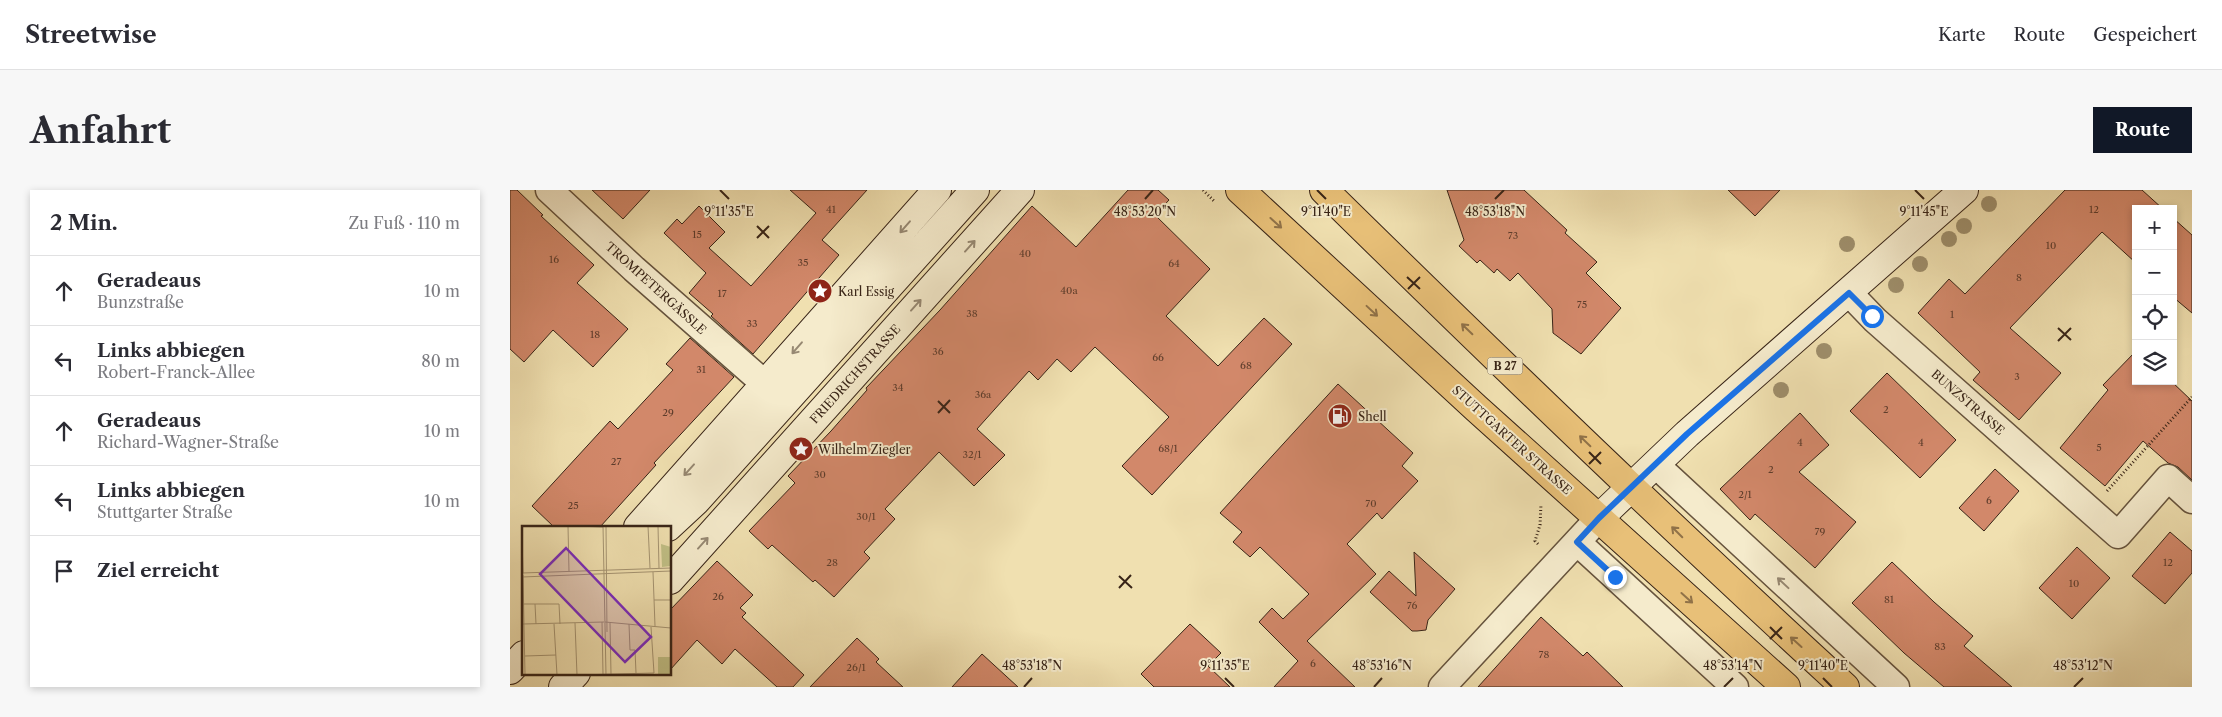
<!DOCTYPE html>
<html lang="de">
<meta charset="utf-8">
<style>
:root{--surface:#fff;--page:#f7f7f7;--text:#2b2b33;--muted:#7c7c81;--line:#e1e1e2;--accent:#111827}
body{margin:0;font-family:"Libre Caslon Text",serif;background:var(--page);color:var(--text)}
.controls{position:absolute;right:15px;top:15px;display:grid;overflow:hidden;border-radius:0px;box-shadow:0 2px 8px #0003}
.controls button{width:45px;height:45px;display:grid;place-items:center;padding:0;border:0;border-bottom:1px solid var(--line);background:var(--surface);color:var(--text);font:25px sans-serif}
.stop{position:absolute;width:15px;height:15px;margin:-11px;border:4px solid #1a73e8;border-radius:50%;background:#fff}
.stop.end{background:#1a73e8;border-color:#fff;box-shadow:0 1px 5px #0008}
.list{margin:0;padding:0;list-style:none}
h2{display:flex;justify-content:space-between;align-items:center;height:65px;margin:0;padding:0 20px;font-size:21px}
h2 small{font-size:16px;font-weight:400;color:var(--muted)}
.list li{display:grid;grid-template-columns:32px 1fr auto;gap:15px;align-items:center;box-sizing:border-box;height:70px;padding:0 20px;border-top:1px solid var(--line)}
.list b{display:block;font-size:19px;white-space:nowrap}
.list p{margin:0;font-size:16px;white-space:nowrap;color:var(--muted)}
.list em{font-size:16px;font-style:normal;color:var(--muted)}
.icon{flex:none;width:28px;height:28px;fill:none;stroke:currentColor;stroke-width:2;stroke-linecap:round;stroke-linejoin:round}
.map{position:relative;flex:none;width:1682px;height:497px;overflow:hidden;border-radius:0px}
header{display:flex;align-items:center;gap:30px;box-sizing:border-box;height:70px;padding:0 25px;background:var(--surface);border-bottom:1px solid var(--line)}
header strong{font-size:24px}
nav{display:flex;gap:28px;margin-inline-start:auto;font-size:18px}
.intro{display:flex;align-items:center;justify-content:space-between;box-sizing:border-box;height:120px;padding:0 30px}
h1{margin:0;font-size:35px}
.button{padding:12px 22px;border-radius:0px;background:var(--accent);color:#fff;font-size:18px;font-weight:700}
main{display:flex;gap:30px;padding:0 30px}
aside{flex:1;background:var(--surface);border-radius:0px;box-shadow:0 2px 8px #0003}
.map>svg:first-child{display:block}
</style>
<header>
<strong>Streetwise</strong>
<nav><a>Karte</a><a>Route</a><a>Gespeichert</a></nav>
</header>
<div class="intro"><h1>Anfahrt</h1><a class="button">Route</a></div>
<main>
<aside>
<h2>2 Min.<small>Zu Fuß · 110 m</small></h2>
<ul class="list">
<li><svg class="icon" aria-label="ahead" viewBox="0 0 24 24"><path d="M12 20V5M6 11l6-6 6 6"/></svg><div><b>Geradeaus</b><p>Bunzstraße</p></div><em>10 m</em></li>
<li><svg class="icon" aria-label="left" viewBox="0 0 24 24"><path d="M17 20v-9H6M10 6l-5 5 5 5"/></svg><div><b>Links abbiegen</b><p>Robert-Franck-Allee</p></div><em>80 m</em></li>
<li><svg class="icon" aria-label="ahead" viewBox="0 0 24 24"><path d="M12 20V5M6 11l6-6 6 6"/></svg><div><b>Geradeaus</b><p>Richard-Wagner-Straße</p></div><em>10 m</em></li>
<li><svg class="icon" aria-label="left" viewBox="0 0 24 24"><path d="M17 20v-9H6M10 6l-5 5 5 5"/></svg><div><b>Links abbiegen</b><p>Stuttgarter Straße</p></div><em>10 m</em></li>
<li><svg class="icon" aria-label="arrive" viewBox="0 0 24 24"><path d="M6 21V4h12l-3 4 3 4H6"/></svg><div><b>Ziel erreicht</b></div></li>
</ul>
</aside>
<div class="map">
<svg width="1682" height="497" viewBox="0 0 1682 497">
<rect width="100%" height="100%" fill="#f0e0b0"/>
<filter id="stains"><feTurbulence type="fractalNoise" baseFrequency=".004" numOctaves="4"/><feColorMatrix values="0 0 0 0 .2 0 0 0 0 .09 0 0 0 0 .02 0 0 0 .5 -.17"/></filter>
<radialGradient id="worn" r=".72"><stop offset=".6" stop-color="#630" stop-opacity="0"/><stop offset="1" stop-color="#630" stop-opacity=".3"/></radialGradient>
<path fill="#d2886a" stroke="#382417" d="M0,0H7L33,25L31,26L84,75L67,93L118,139L83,177L43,140L14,172L0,159Z
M82,0H140L113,29Z
M280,0H357L312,50L329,65L243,164L201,126L203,124L179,103L196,83L154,43L167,29L172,34L189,16L215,42L199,58L241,96L306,23Z
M618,0H648L659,10L645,25L700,79L656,126L708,176L754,128L782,154L642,305L612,276L659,227L585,157L561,182L547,169L528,190L519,181L467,239L495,265L464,296L429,262L375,319L385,329L354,362L360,368L324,407L305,390L303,392L262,355L258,359L239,341L285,293L278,286L321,241L357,200L356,198L430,120L522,16L566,57Z
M937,0H1014L1057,40L1055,43L1087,72L1076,83L1111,118L1071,164L1043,143L1042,119L1008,83L1000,91L987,79L984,83L970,70L967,73L949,56L954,50Z
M1218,0H1270L1245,26Z
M1555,0H1632L1653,19H1626V73L1592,42L1500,138L1551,183L1509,230L1463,190L1470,182L1408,123L1439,89L1455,104Z
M1663,28L1682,45V123L1663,107Z
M180,148L224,187L144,273L146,275L90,337H44L22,316L100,231L108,239L163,180L156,174Z
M1626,161V191H1661L1682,211V290L1668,277L1658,273L1633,251L1595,296L1550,258L1598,200L1593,195Z
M1377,183L1446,250L1410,288L1340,221Z
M828,194L903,263L892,276L908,291L872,329L867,323L837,354L866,384L797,451L845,497H764L788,471L749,432L762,418L773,429L799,404L750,357L740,367L723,352L732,342L710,323Z
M1290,223L1319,255L1289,282L1346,332L1305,378L1245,324L1240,330L1210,299Z
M1485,279L1509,301L1474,341L1449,318Z
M1660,342L1682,361V383L1655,414L1622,386Z
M1567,357L1600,388L1562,429L1529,398Z
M904,362L945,399L918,430L916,440L907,441H902L860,402L879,381L906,406Z
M207,371L243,405L230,418L236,423L232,427L294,485L283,497H267L225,459L212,474L187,450L160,480V420Z
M1382,372L1424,412L1463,446L1454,456L1502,497H1434L1394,463L1342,413Z
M1031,427L1073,466L1077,462L1113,497H968Z
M680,434L711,463L698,476L720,497H644L631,484Z
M347,448L369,469L366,472L393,497H300Z
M472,464L508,497H442Z"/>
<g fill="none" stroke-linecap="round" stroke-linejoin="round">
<defs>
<path id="minor" d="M39,0L124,79L255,194
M1339,103L1365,130L1608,345L1658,288L1682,310
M1146,275L1386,497
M1067,352L1225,497
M932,497L1089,328"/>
<path id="secondary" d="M1089,328L1177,244L1454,0
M128,337L427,0
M158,337L186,311L465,0
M160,390L510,0
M0,480L14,465
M53,497L66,483"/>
<path id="primary" d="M730,0L966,218L1276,497
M814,0C985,168 1158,335 1335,497"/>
</defs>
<use href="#minor" stroke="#66533d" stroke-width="29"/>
<use href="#secondary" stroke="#382417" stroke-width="30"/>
<use href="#primary" stroke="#382417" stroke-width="30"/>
<path stroke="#382417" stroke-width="3" stroke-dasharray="1 2.5" stroke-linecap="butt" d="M693,0L705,12
M1597,301L1682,207
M1028,354L1025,351L1030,335L1031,314"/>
<use href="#minor" stroke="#f5ebcc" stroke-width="26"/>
<use href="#secondary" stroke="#f5ebcc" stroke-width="28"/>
<use href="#primary" stroke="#e8c078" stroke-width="28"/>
</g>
<g fill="#9e8e6b">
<circle cx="1479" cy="14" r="8"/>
<circle cx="1454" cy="36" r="8"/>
<circle cx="1439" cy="49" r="8"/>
<circle cx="1337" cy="54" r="8"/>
<circle cx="1410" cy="74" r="8"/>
<circle cx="1386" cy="95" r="8"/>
<circle cx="1314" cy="161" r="8"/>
<circle cx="1271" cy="200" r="8"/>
</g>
<defs><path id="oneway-shaft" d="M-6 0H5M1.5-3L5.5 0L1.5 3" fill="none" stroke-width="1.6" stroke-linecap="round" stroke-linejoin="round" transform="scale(1.25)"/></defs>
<g stroke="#907248">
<use href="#oneway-shaft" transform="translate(766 33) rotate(42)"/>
<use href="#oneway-shaft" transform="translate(862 121) rotate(43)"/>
<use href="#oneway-shaft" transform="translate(957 139) rotate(-136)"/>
<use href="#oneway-shaft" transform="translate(1075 251) rotate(-136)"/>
<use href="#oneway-shaft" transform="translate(1167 342) rotate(-135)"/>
<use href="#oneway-shaft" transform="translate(1177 408) rotate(42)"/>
<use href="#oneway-shaft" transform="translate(1286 452) rotate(-138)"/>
</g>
<g stroke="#968872">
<use href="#oneway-shaft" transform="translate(395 37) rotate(131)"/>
<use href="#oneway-shaft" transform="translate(460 56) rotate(-48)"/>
<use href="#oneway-shaft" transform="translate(406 115) rotate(-48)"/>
<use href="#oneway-shaft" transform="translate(287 158) rotate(131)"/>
<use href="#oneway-shaft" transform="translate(179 280) rotate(132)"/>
<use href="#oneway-shaft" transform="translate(193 353) rotate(-48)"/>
<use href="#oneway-shaft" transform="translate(1273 393) rotate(-137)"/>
</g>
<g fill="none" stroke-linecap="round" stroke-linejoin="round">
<path stroke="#1a73e8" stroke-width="6" d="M1105,387L1067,352L1089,328L1177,244L1339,103L1362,126"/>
</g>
<path fill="none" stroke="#382417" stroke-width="2" d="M210,0L219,9M807,0L816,9M1405,0L1414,9M635,9L643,0M985,9L994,0M247,36L259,48M247,48L259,36M897,87L910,99M898,99L910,87M1548,138L1561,150M1548,151L1561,138M428,211L440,223M428,223L440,210M1079,262L1091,274M1079,274L1091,262M609,386L622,398M609,398L621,385M1260,437L1272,449M1260,449L1272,437M715,488L724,497M1313,488L1322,497M514,497L522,488M864,497L872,488M1214,497L1223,488M1564,497L1573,488"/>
<defs>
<symbol id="sight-disc" viewBox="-11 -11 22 22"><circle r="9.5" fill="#8f2418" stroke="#f5ebcc"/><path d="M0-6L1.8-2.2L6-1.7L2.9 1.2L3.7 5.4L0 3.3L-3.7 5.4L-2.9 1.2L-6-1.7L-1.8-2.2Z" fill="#fff"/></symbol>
<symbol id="fuel-disc" viewBox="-11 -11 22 22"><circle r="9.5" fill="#8f2418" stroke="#f5ebcc"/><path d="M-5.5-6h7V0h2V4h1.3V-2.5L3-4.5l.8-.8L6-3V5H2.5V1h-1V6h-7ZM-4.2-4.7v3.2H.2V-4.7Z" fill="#fff"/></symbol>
</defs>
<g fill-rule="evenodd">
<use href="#sight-disc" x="296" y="87" width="28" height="28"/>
<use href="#fuel-disc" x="816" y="212" width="28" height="28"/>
<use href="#sight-disc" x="277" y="245" width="28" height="28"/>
</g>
<g text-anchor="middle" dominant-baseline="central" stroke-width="4" stroke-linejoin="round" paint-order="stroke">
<g font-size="10" fill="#5e3d2c">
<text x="321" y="19">41</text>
<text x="1584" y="19">12</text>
<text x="187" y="44">15</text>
<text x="1003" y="45">73</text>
<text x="1541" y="55">10</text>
<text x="515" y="63">40</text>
<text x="44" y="69">16</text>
<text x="293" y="72">35</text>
<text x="664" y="73">64</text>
<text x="1509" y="87">8</text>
<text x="559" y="100">40a</text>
<text x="212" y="103">17</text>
<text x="1072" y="114">75</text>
<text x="462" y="123">38</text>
<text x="1442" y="124">1</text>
<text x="242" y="133">33</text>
<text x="85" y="144">18</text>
<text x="428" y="161">36</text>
<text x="648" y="167">66</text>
<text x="736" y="175">68</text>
<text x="191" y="179">31</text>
<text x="1507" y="186">3</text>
<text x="388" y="197">34</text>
<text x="473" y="204">36a</text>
<text x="1376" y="219">2</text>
<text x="158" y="222">29</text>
<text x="1290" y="252">4</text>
<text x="1411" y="252">4</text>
<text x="1589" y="257">5</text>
<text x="658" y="258">68/1</text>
<text x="462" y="264">32/1</text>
<text x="106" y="271">27</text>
<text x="1261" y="279">2</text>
<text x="310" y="284">30</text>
<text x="1235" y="304">2/1</text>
<text x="1479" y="310">6</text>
<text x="861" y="313">70</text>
<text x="63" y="315">25</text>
<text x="356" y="326">30/1</text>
<text x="1310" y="341">79</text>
<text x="322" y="372">28</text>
<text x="1658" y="372">12</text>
<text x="1564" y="393">10</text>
<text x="208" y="406">26</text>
<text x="1379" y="409">81</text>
<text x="902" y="415">76</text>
<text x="1430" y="456">83</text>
<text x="1034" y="464">78</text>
<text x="803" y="473">6</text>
<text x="346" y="477">26/1</text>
</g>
<rect fill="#f5ebcc" stroke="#71604d" stroke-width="1" x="977.5" y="167.5" width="35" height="17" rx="4"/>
<g font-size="11" font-weight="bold" fill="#382417">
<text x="995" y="176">B 27</text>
</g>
<g font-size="12" fill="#382417" stroke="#f5ebcc">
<text transform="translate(146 98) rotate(42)">TROMPETERGÄSSLE</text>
<text transform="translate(345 184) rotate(-48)">FRIEDRICHSTRASSE</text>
<text transform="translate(1458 212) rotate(41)">BUNZSTRASSE</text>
<text transform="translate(1002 250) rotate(42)">STUTTGARTER STRASSE</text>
</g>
<g font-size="12" fill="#382417" stroke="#f5ebcc" text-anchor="start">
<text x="328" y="101">Karl Essig</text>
<text x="848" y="226">Shell</text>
<text x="308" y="259">Wilhelm Ziegler</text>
</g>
</g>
<g transform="translate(12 336)">
<rect width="149" height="149" fill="#f0e0b0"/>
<path d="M139,18L149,21V40L140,41ZM136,131H149V149H136Z" fill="#c1c086"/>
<path fill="none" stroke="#a69573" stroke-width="1" d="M46,0L47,46M55,0L81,1M81,0L84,149M84,0L85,106M126,0L128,42M136,0L137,42M0,13L1,47M131,46L133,100M0,47L149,42M1,49L3,149M0,51L149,45M132,74H149M1,78H37L38,98M13,78L14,98M80,96L81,148M83,96L149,102M53,97L55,149M88,97L89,148M1,98L82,96M32,98L35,149M107,98L108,124H113L114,147M129,101L132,147M3,130L34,129M55,149L132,147"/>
<path fill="#7b2cbf" fill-opacity="0.15" stroke="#7b2cbf" stroke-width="2.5" d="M44,22L129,111L103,136L18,48Z"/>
<rect width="149" height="149" fill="none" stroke="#382417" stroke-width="2.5"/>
</g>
<g font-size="12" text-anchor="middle" fill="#382417" stroke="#f5ebcc" stroke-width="4" stroke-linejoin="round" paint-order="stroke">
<text x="219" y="26">9°11'35"E</text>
<text x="816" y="26">9°11'40"E</text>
<text x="1414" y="26">9°11'45"E</text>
<text x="635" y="26">48°53'20"N</text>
<text x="985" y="26">48°53'18"N</text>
<text x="522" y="480">48°53'18"N</text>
<text x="872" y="480">48°53'16"N</text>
<text x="1223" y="480">48°53'14"N</text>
<text x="1573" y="480">48°53'12"N</text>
<text x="715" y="480">9°11'35"E</text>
<text x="1313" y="480">9°11'40"E</text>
</g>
<rect width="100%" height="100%" filter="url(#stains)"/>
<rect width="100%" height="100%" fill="url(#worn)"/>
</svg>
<div class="controls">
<button>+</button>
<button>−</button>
<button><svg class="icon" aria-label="locate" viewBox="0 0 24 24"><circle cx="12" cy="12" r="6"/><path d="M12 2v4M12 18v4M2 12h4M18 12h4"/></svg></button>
<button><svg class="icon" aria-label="layers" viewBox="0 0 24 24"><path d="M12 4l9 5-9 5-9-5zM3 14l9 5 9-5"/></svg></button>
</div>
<div class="stop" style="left:1362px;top:126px"></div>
<div class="stop end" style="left:1105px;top:387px"></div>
</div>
</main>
